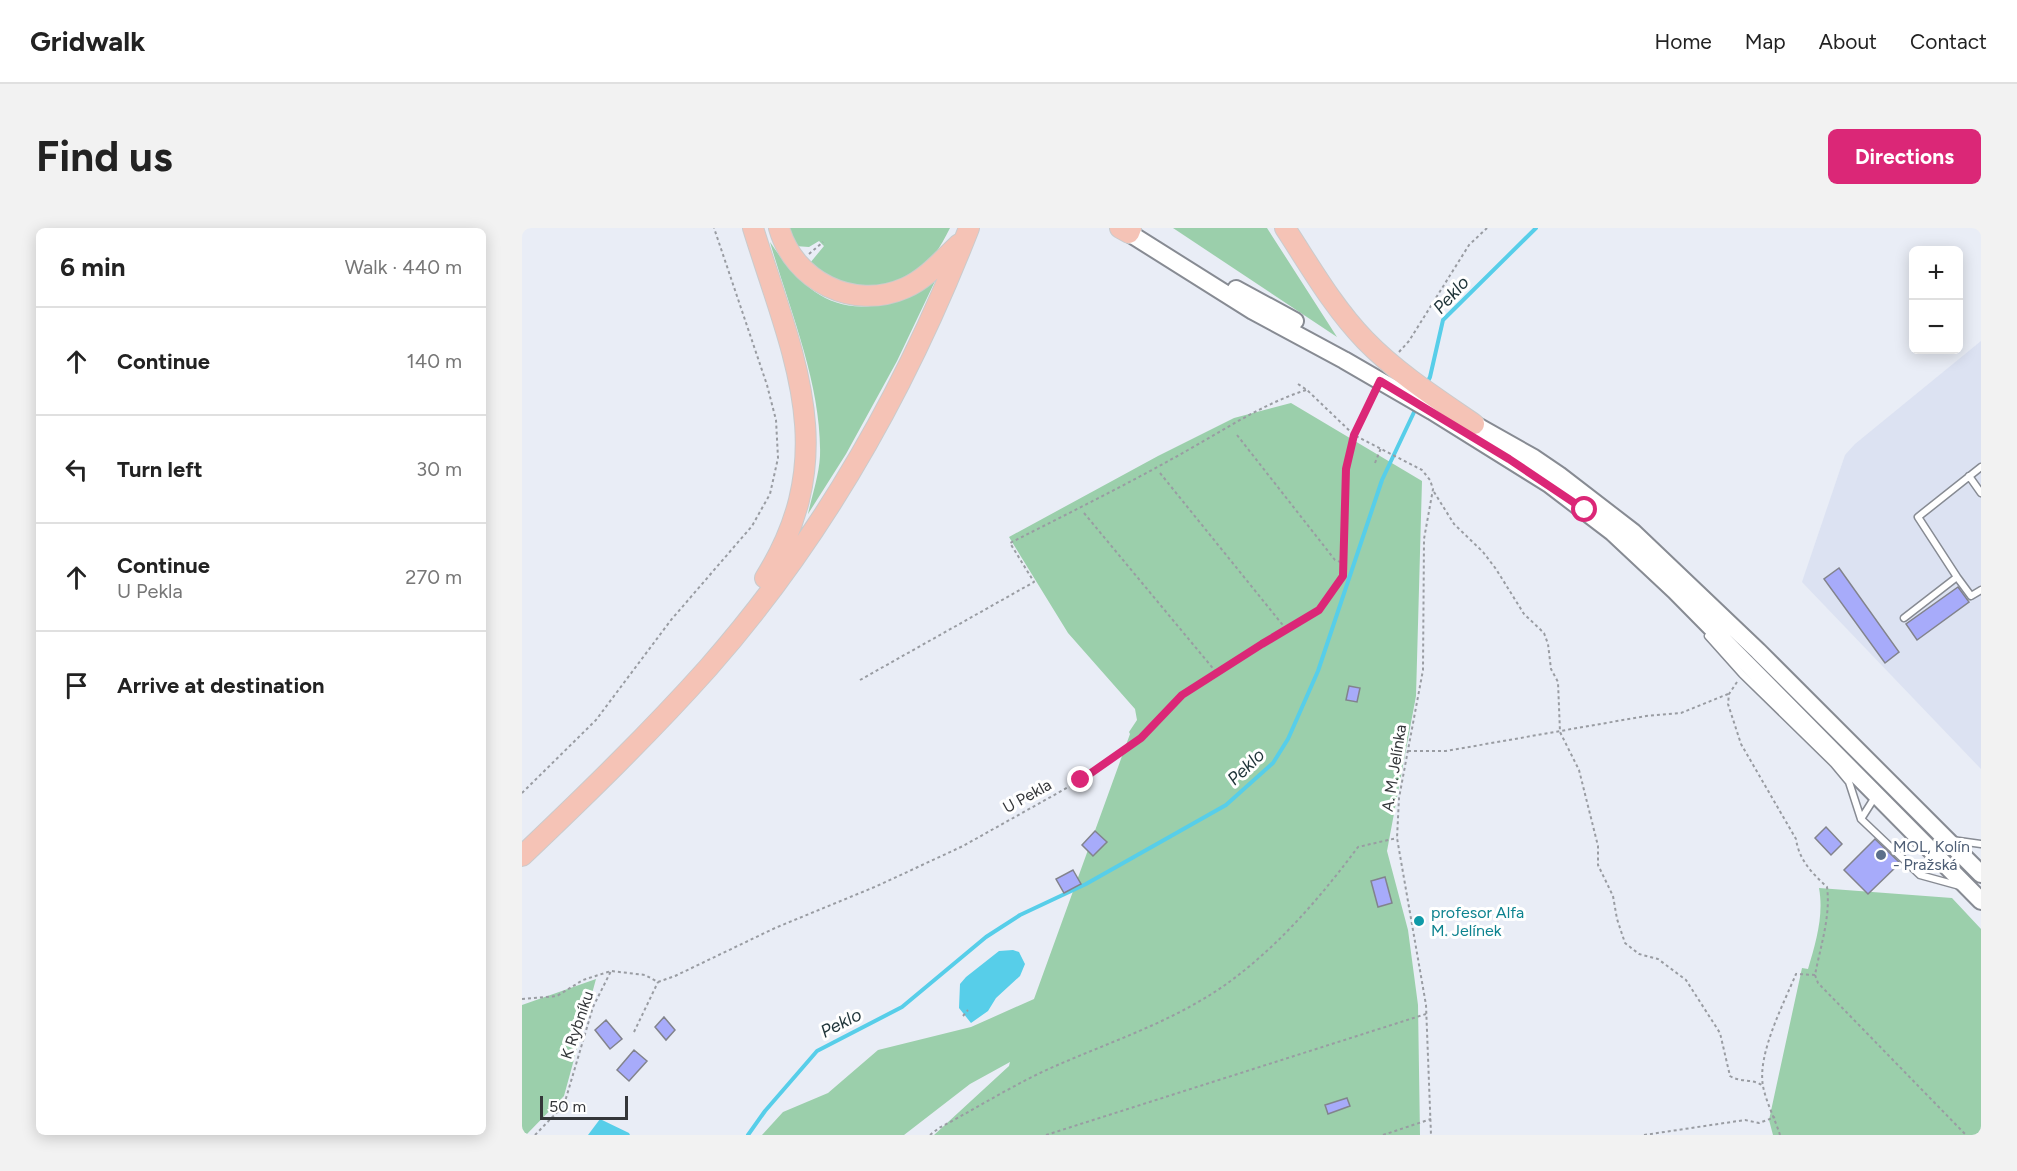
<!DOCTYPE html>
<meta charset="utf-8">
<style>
:root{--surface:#fff;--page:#f2f2f2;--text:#222;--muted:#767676;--line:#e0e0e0;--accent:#db2777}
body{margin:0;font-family:Figtree,sans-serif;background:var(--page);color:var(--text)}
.controls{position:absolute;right:18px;top:18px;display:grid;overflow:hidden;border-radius:9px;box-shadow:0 3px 15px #0003}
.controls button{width:54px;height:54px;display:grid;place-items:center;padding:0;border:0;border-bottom:2px solid var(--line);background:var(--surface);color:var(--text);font:30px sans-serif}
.scale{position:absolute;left:18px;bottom:15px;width:88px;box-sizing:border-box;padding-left:6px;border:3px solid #343639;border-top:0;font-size:16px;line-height:21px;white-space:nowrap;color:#343639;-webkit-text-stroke:4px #fff;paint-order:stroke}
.stop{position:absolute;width:18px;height:18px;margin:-14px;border:4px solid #db2777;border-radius:50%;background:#fff}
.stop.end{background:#db2777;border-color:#fff;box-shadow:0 2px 6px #0008}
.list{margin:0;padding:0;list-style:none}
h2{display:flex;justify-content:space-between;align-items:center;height:78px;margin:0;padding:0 24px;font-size:26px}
h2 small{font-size:20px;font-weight:400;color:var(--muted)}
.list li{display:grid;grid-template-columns:39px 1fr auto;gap:18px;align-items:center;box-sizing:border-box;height:108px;padding:0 24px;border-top:2px solid var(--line)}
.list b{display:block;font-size:22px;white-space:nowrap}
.list p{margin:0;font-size:20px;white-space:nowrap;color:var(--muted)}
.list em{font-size:20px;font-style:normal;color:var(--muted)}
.icon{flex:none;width:33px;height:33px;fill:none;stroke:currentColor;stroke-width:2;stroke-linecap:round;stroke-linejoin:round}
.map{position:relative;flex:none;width:1459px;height:907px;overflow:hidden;border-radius:9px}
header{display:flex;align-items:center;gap:36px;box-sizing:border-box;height:84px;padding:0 30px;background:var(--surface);border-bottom:2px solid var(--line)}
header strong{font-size:28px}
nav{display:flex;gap:33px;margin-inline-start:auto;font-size:21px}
.intro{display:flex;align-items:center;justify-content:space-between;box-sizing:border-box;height:144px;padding:0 36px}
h1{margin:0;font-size:42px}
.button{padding:15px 27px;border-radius:9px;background:var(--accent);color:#fff;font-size:21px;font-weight:700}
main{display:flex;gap:36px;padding:0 36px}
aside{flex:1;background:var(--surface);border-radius:9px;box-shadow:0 3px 15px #0003}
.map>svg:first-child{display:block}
</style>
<header>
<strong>Gridwalk</strong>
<nav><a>Home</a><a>Map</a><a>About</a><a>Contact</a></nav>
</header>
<div class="intro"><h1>Find us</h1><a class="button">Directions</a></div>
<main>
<aside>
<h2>6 min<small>Walk · 440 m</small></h2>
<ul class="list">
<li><svg class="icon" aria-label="ahead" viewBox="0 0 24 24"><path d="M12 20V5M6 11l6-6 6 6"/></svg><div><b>Continue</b></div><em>140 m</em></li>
<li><svg class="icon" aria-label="left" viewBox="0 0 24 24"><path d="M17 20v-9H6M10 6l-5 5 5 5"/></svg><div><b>Turn left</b></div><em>30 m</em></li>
<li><svg class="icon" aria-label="ahead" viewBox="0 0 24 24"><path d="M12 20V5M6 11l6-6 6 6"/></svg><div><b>Continue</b><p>U Pekla</p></div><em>270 m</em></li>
<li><svg class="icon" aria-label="arrive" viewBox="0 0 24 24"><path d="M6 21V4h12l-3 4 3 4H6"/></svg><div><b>Arrive at destination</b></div></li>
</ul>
</aside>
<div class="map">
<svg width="1459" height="907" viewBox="0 0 1459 907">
<rect width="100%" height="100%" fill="#e9edf6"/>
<path fill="#dce2f2" d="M1459,113V541L1280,354L1323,227L1333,216Z"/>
<path fill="#9bcfab" d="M265,0H428C420,16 410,34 395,44C363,67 315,64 288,35L302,18L297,13L287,19L273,18Z
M651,0H745L815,109Z
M248,14C278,58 309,89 366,75C388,70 399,65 415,49L375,133L324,226L286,286C290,268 297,247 298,228C300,158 267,80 248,14Z
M769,175L900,253L894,468L865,623L886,702L896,777L898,907H412L487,838L488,834L448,856L382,907H240L261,884L306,865L356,822L449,799L512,771L608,506L607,504L615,492L613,481L546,405L487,309L636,228L712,190Z
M1297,660L1430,670L1459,701V907H1251L1247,892L1280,740L1286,741C1294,714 1302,687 1297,660Z
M74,751L42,868L4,907H0V777Z"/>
<path fill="#57cee9" d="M491,722L497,724L503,736L498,748L474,770L466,783L449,795L437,780L438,756L444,749L477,723Z
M78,891L107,905L108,907H66Z"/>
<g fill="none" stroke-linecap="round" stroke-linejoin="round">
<path stroke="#57cee9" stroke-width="4" d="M904,157L908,149L921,92L1014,0
M226,907L243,883L295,823L380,779L464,709L498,687L564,656L704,577L751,535L766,511L796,443L860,252L894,180"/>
</g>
<path fill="#a7abfa" stroke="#82838c" stroke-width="1.5" d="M1317,340L1377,424L1363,435L1302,351Z
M1436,359L1447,374L1395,412L1384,396Z
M827,458L838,460L835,474L824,472Z
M1304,599L1320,616L1309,627L1293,610Z
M573,603L585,614L571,628L560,617Z
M1353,611L1378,635L1346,666L1322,642Z
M551,642L559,656L542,665L534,651Z
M863,649L870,675L856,679L849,653Z
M142,789L153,802L144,812L133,799Z
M84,792L100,811L88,821L73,802Z
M112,822L125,833L107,853L95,842Z
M825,870L828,878L806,886L803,877Z"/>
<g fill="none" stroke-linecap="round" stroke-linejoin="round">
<defs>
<path id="lane" d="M1447,248L1459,265
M1435,349L1449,368L1459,362
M1382,390L1435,349L1396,289L1459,239
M1186,408L1220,446L1312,536L1327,554L1339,591L1398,647L1438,658
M1339,591L1353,569
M1430,612L1459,616"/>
<path id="secondary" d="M607,5L731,83L822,132L910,183L1027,256L1090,304L1153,363L1459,673
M714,61L773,93
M941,190L1012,230L1037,247L1111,304L1236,423L1459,646"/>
<path id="primary" d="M231,0C270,126 321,226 243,350
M257,0C272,53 331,83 383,60C404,51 420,32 437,16
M598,0L607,5L609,0
M763,0C788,38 811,79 843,112C875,145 914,170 952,196
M0,628C64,567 127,506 186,440C299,312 385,159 447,0"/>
</defs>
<use href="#lane" stroke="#878b93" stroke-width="9"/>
<use href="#secondary" stroke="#878b93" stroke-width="20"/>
<use href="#primary" stroke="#cacbcc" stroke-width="22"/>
<path stroke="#999ca2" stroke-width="2" stroke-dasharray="3 3" stroke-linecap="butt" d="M287,26L301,14
M877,124L887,113L947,17L965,0
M776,156L785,162L832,207L900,242L908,252L911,261L902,311L901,442L877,570L875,610L904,777L909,907
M715,207L813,332L821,335
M853,235L859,220
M638,245L764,401
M912,264L932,296L961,324L974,341L1002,386L1022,405L1026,416L1029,441L1036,454L1038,504L1057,542L1076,618V637L1091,668L1095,691L1103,715L1117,726L1136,731L1164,752L1198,805L1208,848C1219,855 1231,850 1241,858
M562,285L694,444
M338,452L512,354L488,315C547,285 608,255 666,222C705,200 741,176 784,162
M1215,454L1207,466L1206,476L1219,516L1274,611C1277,632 1290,645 1305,659C1309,688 1298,720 1293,747L1274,746C1262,775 1235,826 1241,858C1244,874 1253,891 1258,907
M886,523H924L1124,488L1159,485L1206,466
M0,565L74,492L149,392L230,298L248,266L256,230L254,192L245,157L192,0
M1293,747L1296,755L1444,907
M0,771L35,768L61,752L89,743L123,747L136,754L153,748L253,700L355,658L441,618L559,552L619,510L660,467L740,416L797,382L821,348L824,241L832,207L852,166
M441,788L446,782
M112,804L136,754
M13,907L42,877L71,779L89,743
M408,907L417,900C451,882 483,862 518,845C580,816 646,797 703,757C755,720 798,670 836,619L875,610
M524,907L904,786
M861,907L909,891
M1122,907L1223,892L1237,895L1253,889"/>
<use href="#lane" stroke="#fff" stroke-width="6"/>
<use href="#secondary" stroke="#fff" stroke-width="16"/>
<use href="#primary" stroke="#f5c3b6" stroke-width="20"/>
</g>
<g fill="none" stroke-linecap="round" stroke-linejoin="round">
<path stroke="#db2777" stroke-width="8" d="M559,552L619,510L660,467L740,416L797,382L821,348L824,241L832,207L858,153L987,231L1063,282"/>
</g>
<circle fill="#5c6f8a" stroke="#fff" stroke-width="2" cx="1359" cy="627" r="6"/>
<circle fill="#0f9aa8" stroke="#fff" stroke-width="2" cx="897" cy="693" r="6"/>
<g text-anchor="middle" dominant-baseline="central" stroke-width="6" stroke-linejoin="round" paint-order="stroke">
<g font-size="16" fill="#343639" stroke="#fff">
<text transform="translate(872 540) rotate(-81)">A. M. Jelínka</text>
<text transform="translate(505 568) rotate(-29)">U Pekla</text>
<text transform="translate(55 797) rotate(-71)">K Rybníku</text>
</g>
<g font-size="16" fill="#4e5e75" stroke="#fff" text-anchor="start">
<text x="1371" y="618">MOL, Kolín<tspan x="1371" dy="18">- Pražská</tspan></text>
</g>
<g font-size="16" fill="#0d838f" stroke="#fff" text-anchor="start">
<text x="909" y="684">profesor Alfa<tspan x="909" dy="18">M. Jelínek</tspan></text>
</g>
<g font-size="18" font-style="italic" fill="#1f3439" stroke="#fff">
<text transform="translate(929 67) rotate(-48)">Peklo</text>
<text transform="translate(724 539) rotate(-44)">Peklo</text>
<text transform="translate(319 795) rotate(-27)">Peklo</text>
</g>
</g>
</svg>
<div class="controls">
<button>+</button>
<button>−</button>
</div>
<div class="scale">50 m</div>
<div class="stop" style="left:1063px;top:282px"></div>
<div class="stop end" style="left:559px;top:552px"></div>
</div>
</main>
